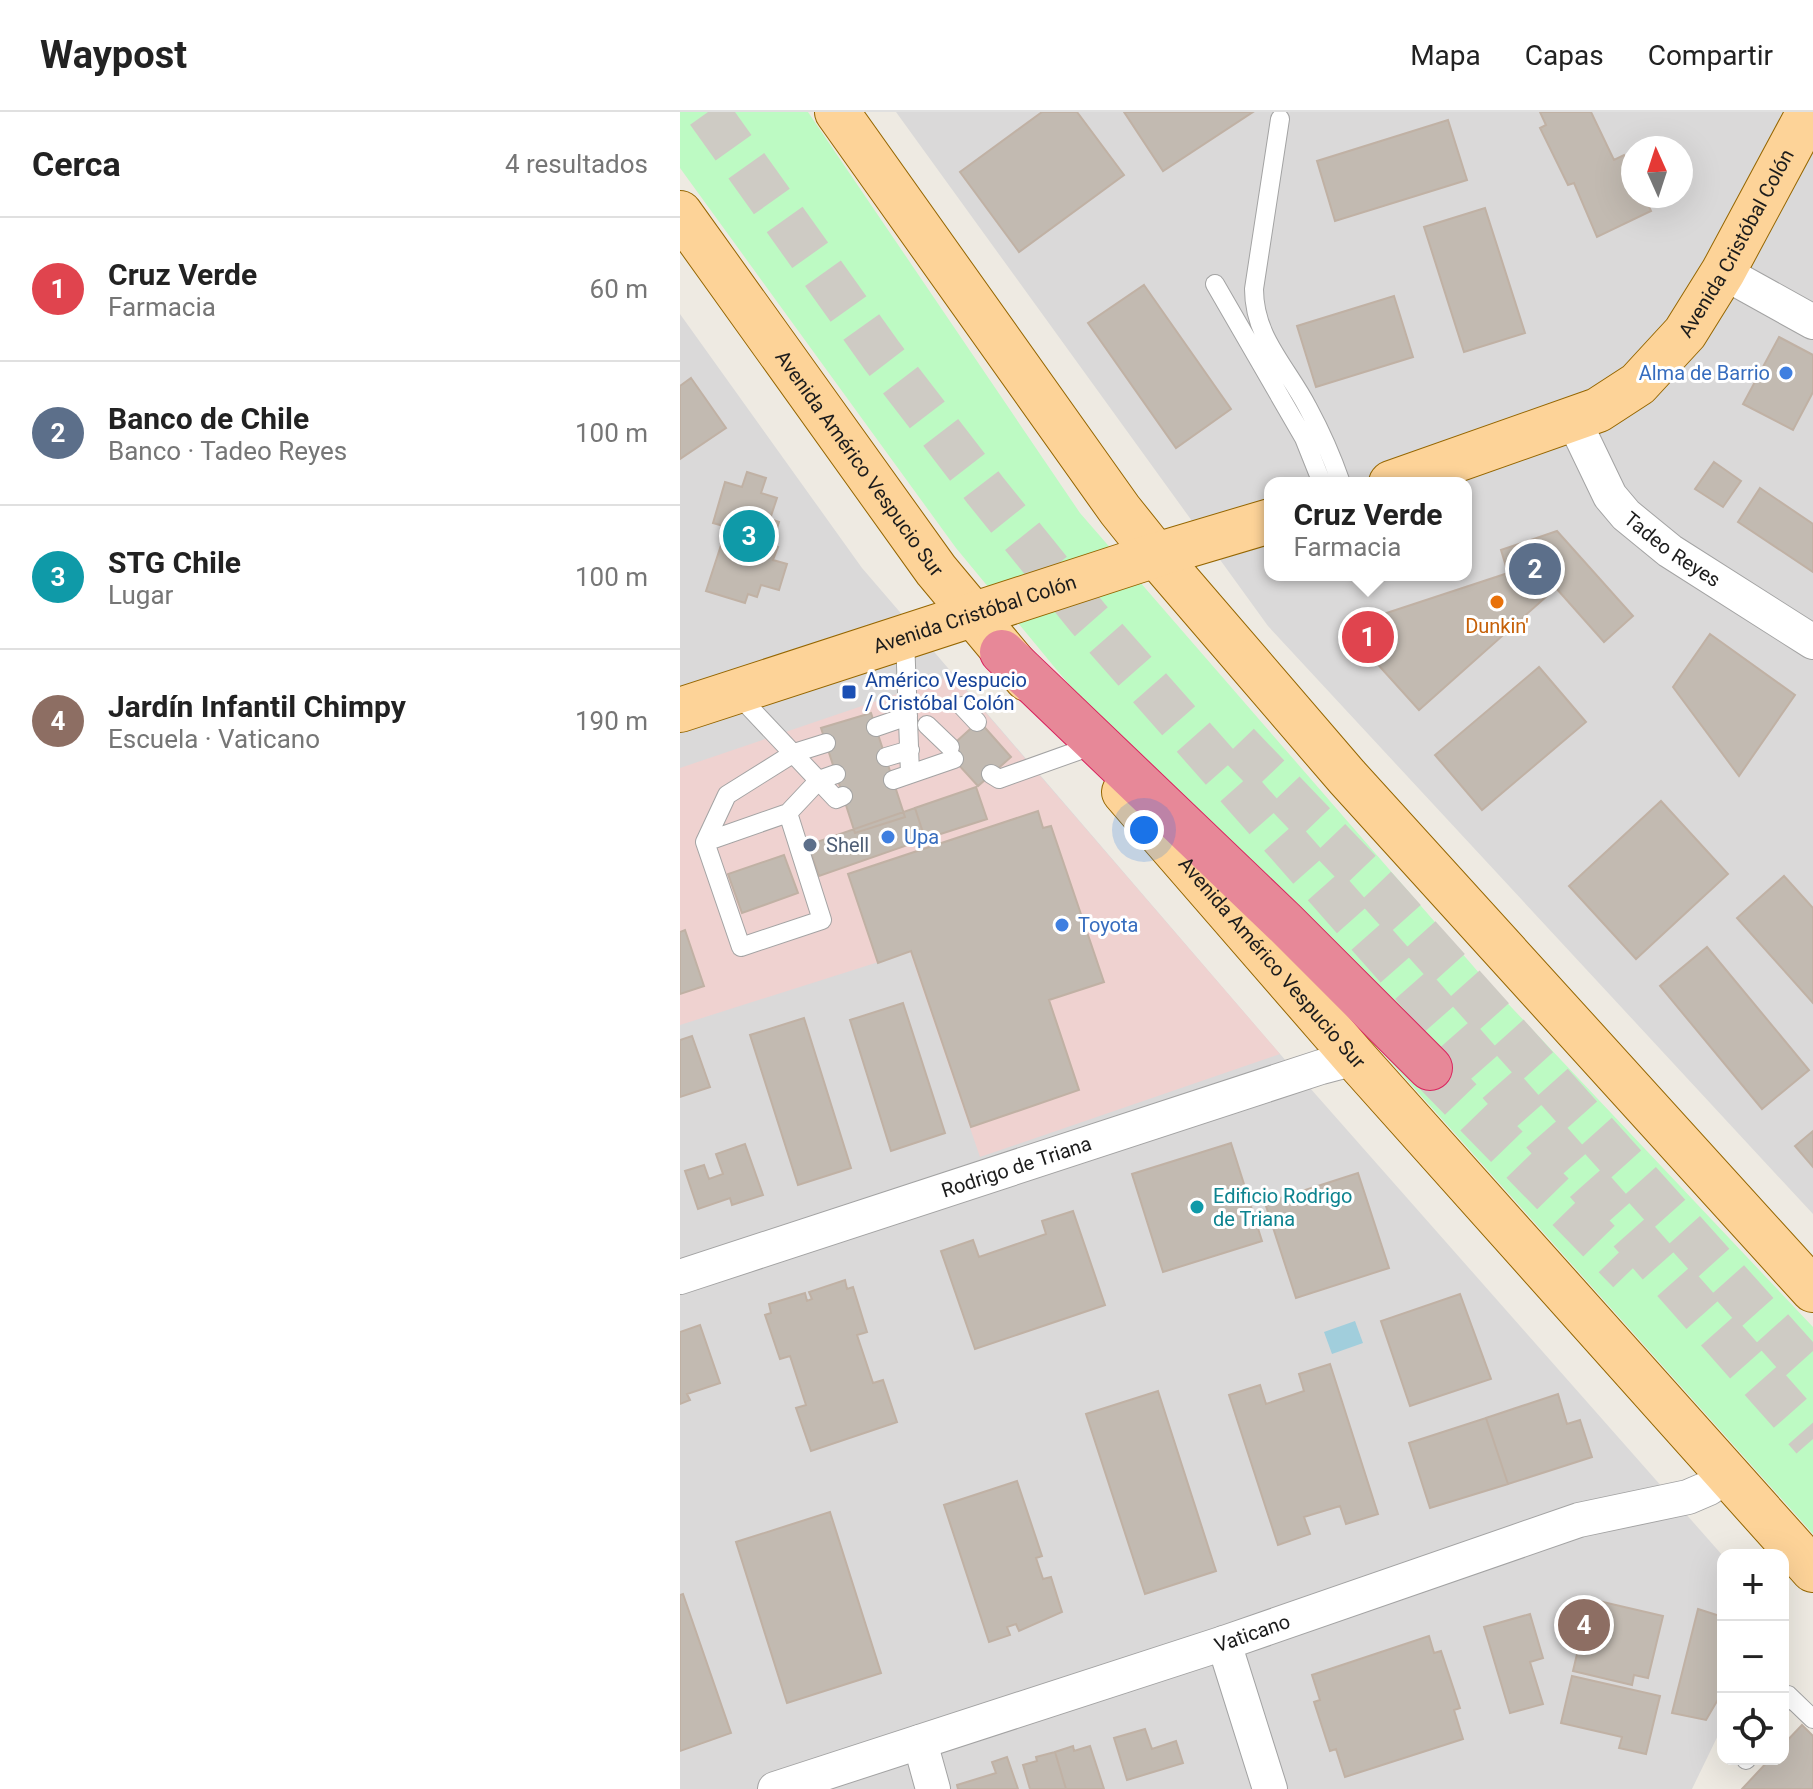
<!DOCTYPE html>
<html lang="es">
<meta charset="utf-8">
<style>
:root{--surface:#fff;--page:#f6f6f6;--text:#222;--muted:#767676;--line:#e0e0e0;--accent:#c90400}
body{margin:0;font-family:Roboto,sans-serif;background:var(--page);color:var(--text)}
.controls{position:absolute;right:24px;bottom:24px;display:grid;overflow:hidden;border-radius:16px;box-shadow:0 8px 32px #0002}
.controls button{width:72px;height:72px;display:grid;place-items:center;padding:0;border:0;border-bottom:2px solid var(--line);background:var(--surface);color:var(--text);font:40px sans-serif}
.compass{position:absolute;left:941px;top:24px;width:72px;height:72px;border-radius:50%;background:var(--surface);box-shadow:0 8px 32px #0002;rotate:357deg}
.you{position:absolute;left:464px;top:718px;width:28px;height:28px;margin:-20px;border:6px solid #fff;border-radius:50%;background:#1a73e8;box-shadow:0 0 0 12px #1a73e833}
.badge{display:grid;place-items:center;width:52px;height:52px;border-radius:50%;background:var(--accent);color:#fff;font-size:26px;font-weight:700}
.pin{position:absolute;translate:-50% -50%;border:4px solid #fff;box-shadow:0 2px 8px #0006}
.popup{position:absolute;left:584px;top:365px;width:208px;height:104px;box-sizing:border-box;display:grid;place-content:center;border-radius:16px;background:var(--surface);filter:drop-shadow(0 2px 6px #0005);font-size:26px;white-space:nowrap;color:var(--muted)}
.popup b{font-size:30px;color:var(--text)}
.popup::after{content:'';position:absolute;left:50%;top:100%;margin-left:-16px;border:16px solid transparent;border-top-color:var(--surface)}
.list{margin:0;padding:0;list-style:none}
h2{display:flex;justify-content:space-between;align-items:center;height:104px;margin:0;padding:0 32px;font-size:34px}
h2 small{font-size:26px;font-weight:400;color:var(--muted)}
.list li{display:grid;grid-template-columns:52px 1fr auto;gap:24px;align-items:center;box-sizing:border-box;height:144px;padding:0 32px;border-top:2px solid var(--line)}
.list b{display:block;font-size:30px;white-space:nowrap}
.list p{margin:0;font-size:26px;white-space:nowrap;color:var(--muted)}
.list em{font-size:26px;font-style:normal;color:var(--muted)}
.icon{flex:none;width:44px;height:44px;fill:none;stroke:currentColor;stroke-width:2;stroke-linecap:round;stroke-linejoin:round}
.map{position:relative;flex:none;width:1133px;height:1677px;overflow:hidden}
header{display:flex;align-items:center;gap:48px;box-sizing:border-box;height:112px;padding:0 40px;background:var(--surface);border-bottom:2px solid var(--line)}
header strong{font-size:38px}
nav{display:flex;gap:44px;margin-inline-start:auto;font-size:28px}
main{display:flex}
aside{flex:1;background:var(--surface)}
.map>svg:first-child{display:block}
</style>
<header>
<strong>Waypost</strong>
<nav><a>Mapa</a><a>Capas</a><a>Compartir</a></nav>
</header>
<main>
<aside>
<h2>Cerca<small>4 resultados</small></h2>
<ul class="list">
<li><span class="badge" style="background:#e0444e">1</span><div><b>Cruz Verde</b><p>Farmacia</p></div><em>60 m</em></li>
<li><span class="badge" style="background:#5c6f8a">2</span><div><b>Banco de Chile</b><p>Banco · Tadeo Reyes</p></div><em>100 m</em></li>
<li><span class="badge" style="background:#0f9aa8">3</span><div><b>STG Chile</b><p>Lugar</p></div><em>100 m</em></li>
<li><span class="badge" style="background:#8d6e63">4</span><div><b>Jardín Infantil Chimpy</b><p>Escuela · Vaticano</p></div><em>190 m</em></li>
</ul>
</aside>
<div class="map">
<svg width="1133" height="1677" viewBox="0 0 1133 1677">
<rect width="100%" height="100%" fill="#eeeae2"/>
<path fill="#dad9d9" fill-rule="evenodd" d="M216,0H1133V1102L588,514ZM953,36H1001V84H953ZM590,371H786V463H590Z
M0,202L182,456L600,942L1043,1444V1613L1012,1677H0Z"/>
<path fill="#efd2d0" d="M273,563L600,942L300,1045L230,840L0,913V656Z"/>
<path fill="#bdfac3" d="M0,0H128L400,401L800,862L1133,1215V1422L676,911L376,557L276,436L0,56Z"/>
<path fill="#a1cedc" d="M675,1209L683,1231L652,1242L644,1220Z"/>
<path fill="#c2bab1" stroke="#c0b1a4" stroke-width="2" d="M362,0H397L444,63L339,140L280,60Z
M444,0H573L483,59Z
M860,0H911L934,48L944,43L953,61V84H957L959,88L965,85L971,99L917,125L894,71L888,73L860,16L866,13Z
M768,8L787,68L655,109L637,49Z
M805,96L845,221L784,240L744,115Z
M464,173L551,297L496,336L408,211Z
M714,184L733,245L636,275L617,214Z
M1099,225L1133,243V280L1113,318L1063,292Z
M11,266L46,316L0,347V274Z
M1034,350L1061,369L1043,395L1015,377Z
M67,360L86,366L81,381L97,386L90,407L99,410L92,432L98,435L93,448L107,452L99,478L81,473L77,485L68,482L65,491L26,479L47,415L33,411L45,370L62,375Z
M1080,376L1133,412V460L1058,410Z
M877,419L953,504L924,530L876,476L739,598L664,515L828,461L821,438Z
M1030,522L1115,583L1059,664L993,575Z
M859,555L906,610L802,698L755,643Z
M191,601L225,705L175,721L141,616Z
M299,609L331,645L298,674L266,639Z
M296,675L307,707L245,727L235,696Z
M981,689L1048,762L956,847L889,774Z
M235,696L245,727L139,764L128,733Z
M358,699L363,716L371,714L424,870L369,888L399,978L291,1015L231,839L198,851L168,762Z
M104,743L118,781L62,801L48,762Z
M1104,764L1133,796V891L1057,806Z
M5,818L24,874L0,882V820Z
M1027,835L1129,958L1082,997L980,874Z
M223,891L265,1021L211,1039L170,908Z
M124,906L171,1056L118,1073L70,923Z
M12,924L30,975L0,985V928Z
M1133,1019V1055L1115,1034Z
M551,1031L582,1129L483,1160L452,1062Z
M551,1031L582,1129L483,1160L452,1062Z
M65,1032L83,1083L52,1093L50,1086L18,1097L5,1059L24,1053L29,1067L43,1062L36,1042Z
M678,1061L709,1156L616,1186L585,1091Z
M678,1061L709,1156L616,1186L585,1091Z
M393,1099L425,1193L295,1237L261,1139L293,1128L299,1145L366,1122L362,1109Z
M165,1168L167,1177L173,1175L187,1220L177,1223L193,1271L203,1268L217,1310L131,1339L116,1296L126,1293L110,1244L100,1247L85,1203L91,1201L89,1192L125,1181L127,1189L132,1187L129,1180Z
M780,1182L811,1267L730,1294L701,1209Z
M20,1213L40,1271L7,1282L10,1288L0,1292V1220Z
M650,1252L698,1402L666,1412L660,1394L624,1405L630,1422L598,1433L549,1283L580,1273L586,1292L624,1279L619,1262Z
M478,1279L536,1459L465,1482L406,1302Z
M878,1282L887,1312L900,1308L912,1345L828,1372L806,1306Z
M806,1306L828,1372L750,1396L729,1331Z
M337,1369L362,1444L356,1446L363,1467L371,1465L382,1500L339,1519L336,1512L327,1515L330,1523L309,1530L264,1393Z
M150,1400L201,1561L107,1591L56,1430Z
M3,1482L51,1621L0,1639V1483Z
M910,1487L983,1504L968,1566L954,1563L952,1573L893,1559Z
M1018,1497L1043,1505V1579L1026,1608L992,1601Z
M850,1502L863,1546L850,1550L863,1592L830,1601L804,1515Z
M749,1524L754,1541L761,1539L780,1596L774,1598L783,1627L665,1665L656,1637L650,1639L634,1590L640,1588L632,1563Z
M892,1564L980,1584L966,1642L939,1636L942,1625L881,1611Z
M1122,1613L1133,1624V1677H1062L1090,1647H1103V1633Z
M465,1617L472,1637L496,1629L503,1651L447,1668L434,1626Z
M393,1634L394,1639L410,1634L424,1677H386L375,1640Z
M375,1640L386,1677H350L343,1653L357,1649L356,1645Z
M327,1645L338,1677H278L277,1673L316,1661L312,1650Z"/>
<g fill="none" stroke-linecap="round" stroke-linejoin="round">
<path stroke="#cecbc4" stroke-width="44" stroke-dasharray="44 22" stroke-linecap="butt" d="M28,0L202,244L305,378L408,506L1133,1327
M558,632L696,776L1133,1263
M750,956L949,1160"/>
<defs>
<path id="service" d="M600,7L574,177C574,226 607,255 628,296C641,320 652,345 661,371
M535,172L624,326L642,371
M225,526L230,662
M57,582L156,687L163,684
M282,594L297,610
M247,613L270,635
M196,615L228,604
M206,645L230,638
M311,662L319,667L406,636
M213,668L274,647
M108,701L142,808L61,835L25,730L47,683L114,641L146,631
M25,730L108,701L139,668L156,662
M1103,1591L1108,1583L1133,1607
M1066,1648L1067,1647"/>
<g id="minor">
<path d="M1043,160L1133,210"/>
<path id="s1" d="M893,307L930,384L946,403L990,439L1133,530"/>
<path id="s2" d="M0,1165L641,955L675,946"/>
<path d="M544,1531L590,1677"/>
<path d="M240,1630L253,1677"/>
<path id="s3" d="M95,1677L544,1531L899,1408L1008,1385L1029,1376L1047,1363"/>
</g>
<g id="primary">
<path d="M157,0L440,398L476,443L667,665L1133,1178"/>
<path id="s4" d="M0,101L256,458L347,567"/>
<path id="s5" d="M711,371L918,298L958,272L1005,221L1043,160L1129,0"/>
<path id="s6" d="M0,598L476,443L590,409"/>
<path id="s7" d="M444,680L675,946L1133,1458"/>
</g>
<path id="motorway" d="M322,540L605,811L750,956"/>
</defs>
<use href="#service" stroke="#a3a3a3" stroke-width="20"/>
<use href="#minor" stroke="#a3a3a3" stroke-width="36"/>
<use href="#primary" stroke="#956600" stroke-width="46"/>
<use href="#motorway" stroke="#d9225d" stroke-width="46"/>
<use href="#service" stroke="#fff" stroke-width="18"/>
<use href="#minor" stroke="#fff" stroke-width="34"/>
<use href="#primary" stroke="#fdd398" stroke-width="44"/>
<use href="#motorway" stroke="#e78898" stroke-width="44"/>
</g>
<g fill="#3f7fe0" stroke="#fff" stroke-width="3">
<circle cx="1106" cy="261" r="8"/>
<circle cx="208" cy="725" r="8"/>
<circle cx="382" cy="813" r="8"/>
</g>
<circle fill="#e8710a" stroke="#fff" stroke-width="3" cx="817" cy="490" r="8"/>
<rect fill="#1a4fb4" stroke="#fff" stroke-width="3" x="161" y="572" width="16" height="16" rx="4"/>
<circle fill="#5c6f8a" stroke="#fff" stroke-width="3" cx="130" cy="733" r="8"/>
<circle fill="#0f9aa8" stroke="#fff" stroke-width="3" cx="517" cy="1095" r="8"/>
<g text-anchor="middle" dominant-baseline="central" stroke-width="6" stroke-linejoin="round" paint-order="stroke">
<g font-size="20" fill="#1c1c1c" stroke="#fff">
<text stroke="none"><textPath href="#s5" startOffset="440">Avenida Cristóbal Colón</textPath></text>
<text stroke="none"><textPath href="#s4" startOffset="308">Avenida Américo Vespucio Sur</textPath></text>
<text stroke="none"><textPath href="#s1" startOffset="168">Tadeo Reyes</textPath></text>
<text stroke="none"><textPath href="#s6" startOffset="310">Avenida Cristóbal Colón</textPath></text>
<text stroke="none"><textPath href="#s7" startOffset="226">Avenida Américo Vespucio Sur</textPath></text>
<text stroke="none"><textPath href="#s2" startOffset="354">Rodrigo de Triana</textPath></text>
<text stroke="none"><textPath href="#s3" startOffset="502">Vaticano</textPath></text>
</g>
<g font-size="20" fill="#366cbe" stroke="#fff" text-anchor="start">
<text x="1090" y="261" text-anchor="end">Alma de Barrio</text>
<text x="224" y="725">Upa</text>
<text x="398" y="813">Toyota</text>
</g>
<g font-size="20" fill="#c56008" stroke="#fff">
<text x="817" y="514">Dunkin'</text>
</g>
<g font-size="20" fill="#164399" stroke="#fff" text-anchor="start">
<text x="185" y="568">Américo Vespucio<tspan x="185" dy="23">/ Cristóbal Colón</tspan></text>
</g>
<g font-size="20" fill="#4e5e75" stroke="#fff" text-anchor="start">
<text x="146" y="733">Shell</text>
</g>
<g font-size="20" fill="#0d838f" stroke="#fff" text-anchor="start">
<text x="533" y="1084">Edificio Rodrigo<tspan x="533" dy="23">de Triana</tspan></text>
</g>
</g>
</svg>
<div class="controls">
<button>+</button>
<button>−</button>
<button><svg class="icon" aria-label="locate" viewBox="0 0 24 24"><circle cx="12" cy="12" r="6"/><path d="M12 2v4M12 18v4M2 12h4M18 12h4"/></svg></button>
</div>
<svg class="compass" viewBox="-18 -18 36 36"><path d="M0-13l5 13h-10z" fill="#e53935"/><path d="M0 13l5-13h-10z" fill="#767676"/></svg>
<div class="you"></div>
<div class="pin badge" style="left:688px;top:525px;background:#e0444e">1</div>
<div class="popup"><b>Cruz Verde</b>Farmacia</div>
<div class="pin badge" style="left:855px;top:457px;background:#5c6f8a">2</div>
<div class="pin badge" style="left:69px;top:424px;background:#0f9aa8">3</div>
<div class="pin badge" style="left:904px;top:1513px;background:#8d6e63">4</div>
</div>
</main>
